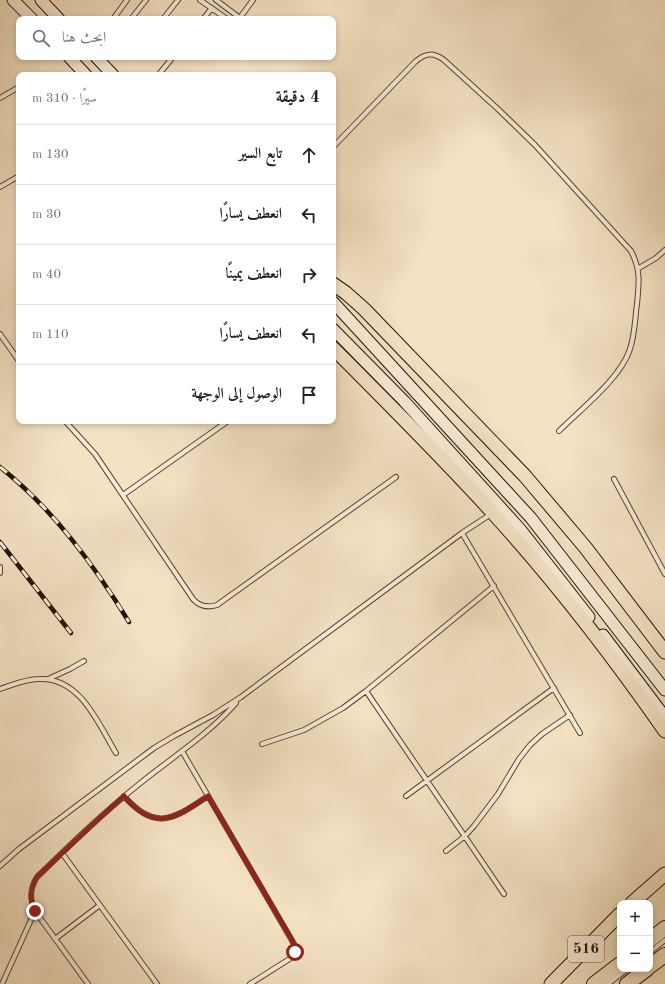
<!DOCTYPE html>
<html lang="ar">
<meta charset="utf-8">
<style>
:root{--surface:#fff;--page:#f6f6f6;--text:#222;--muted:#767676;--line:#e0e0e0}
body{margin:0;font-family:"Old Standard TT",Amiri,serif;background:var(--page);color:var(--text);direction:rtl}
.controls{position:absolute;right:12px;bottom:12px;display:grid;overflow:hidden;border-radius:8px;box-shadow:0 2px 6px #0003}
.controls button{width:36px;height:36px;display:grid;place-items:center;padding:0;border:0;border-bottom:1px solid var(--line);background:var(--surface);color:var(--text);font:20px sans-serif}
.stop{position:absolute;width:12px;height:12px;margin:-9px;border:3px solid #8f2418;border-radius:50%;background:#fff}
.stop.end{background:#8f2418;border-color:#fff;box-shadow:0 1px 4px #0008}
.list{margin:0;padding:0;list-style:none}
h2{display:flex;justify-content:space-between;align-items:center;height:52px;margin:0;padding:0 16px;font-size:17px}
h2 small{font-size:13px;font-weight:400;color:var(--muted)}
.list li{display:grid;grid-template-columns:26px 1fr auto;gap:12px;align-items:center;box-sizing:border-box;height:60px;padding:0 16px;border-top:1px solid var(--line)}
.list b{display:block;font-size:15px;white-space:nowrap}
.list em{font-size:13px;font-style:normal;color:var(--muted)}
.icon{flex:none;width:22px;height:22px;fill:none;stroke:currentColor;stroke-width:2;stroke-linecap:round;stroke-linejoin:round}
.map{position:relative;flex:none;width:665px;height:984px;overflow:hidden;direction:ltr}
.search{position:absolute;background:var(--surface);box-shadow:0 2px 6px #0003;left:16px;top:16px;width:320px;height:44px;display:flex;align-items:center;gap:10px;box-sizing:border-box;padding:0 14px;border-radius:8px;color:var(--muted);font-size:15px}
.panel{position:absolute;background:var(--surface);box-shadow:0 2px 6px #0003;left:16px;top:72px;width:320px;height:352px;border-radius:8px;direction:rtl}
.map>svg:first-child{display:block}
</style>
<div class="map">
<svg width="665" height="984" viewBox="0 0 665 984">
<rect width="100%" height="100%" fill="#f4e2c3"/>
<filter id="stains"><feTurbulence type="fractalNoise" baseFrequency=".005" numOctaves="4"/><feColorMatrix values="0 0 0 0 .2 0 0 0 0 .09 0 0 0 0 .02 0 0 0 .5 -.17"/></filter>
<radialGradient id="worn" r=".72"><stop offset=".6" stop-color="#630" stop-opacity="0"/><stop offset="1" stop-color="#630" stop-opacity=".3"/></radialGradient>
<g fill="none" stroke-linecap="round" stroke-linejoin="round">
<defs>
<path id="service" d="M200,0L227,19
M216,0L240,18
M113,19L127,0
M131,19L146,0
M163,19L178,0
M203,19L212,8
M239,19L253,0
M160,73L173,57
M0,98L19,87
M333,147L415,62C425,53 433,52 444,60L499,110L535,145L631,251C641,270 639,283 637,304C635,318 635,334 630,349C621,378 581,409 559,431
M0,187L19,176
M639,268L656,258L665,250
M0,334L19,361
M65,421L95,454L193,599C199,606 207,608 217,605L396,477
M614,479L665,574
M123,495L228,421
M462,533L580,733
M0,567V573
M48,679L70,669L84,661
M0,689C12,685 25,679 39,679C80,677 98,723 116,753
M366,691L504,894
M262,744L304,730L343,708L366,691L494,586
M182,751L294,944L295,952L291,958L250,984
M124,796C156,833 175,818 208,796
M406,796L554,688
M446,851L465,836L474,826L498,794L519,759L530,745L542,734L570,715
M62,853L157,984
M0,866L19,849L154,748L174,736L213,715L241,697L462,533L491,514
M55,939L100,905
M650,952L665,940
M2,984L35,911
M88,984L35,911C29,898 30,888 37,877C70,845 103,813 138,785C171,758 208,735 236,703
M608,984L627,969"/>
<path id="secondary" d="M13,0L32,19
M41,0L59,19
M69,57L86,75
M96,57L113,75
M333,302L531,518L665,690
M333,329L404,401L520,529L589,617
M603,635L665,717"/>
<path id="trunk" d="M333,284L346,293L364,309L525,476L585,547L665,652
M333,348C387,402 441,456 493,513C555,581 612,655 665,731
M632,903L665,874
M551,984L620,914"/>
<path id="motorway" d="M650,940L665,928
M650,966L665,955
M594,984L620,964
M627,984L647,969"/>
</defs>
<use href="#service" stroke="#5a4432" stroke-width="6"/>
<use href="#secondary" stroke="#261002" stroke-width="13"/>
<use href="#trunk" stroke="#261002" stroke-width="15"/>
<use href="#motorway" stroke="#261002" stroke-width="16"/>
<use href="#service" stroke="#f8ecd8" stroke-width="4"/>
<use href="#secondary" stroke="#f8ecd8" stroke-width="11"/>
<use href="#trunk" stroke="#f4e2c3" stroke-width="13"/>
<use href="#motorway" stroke="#f4e2c3" stroke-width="14"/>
<defs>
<path id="rail" d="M0,467C53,509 94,565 129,622
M0,542L71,633"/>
</defs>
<use href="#rail" stroke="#261002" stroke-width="4.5"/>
<use href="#rail" stroke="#f8ecd8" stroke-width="3" stroke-dasharray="9" stroke-linecap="butt"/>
</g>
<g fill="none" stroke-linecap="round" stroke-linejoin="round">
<path stroke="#8f2418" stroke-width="5" d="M35,911C29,898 30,888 37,877L93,824L124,796C155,833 175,818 208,796L292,940L295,948V952"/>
</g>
<g text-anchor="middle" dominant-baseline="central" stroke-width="3.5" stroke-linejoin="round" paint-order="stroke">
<rect fill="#f8ecd8" stroke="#655242" stroke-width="1" x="568" y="936" width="36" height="26" rx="3"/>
<g font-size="15" font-weight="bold" fill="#261002">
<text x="586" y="949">516</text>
</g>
</g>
<rect width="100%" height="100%" filter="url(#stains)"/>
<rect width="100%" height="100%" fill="url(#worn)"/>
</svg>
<div class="controls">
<button>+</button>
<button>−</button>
</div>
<div class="stop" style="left:295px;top:952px"></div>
<div class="stop end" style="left:35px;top:911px"></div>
<div class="search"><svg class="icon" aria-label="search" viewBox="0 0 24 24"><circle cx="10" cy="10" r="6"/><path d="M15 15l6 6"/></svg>ابحث هنا</div>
<section class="panel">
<h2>4 دقيقة<small>سيرًا · 310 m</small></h2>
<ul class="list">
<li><svg class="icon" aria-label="ahead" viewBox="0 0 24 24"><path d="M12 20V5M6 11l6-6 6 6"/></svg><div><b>تابع السير</b></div><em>130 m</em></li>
<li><svg class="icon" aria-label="left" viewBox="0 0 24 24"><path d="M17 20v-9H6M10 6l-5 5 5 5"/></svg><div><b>انعطف يسارًا</b></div><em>30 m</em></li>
<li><svg class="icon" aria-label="right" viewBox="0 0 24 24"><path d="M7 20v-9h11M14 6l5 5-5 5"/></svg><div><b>انعطف يمينًا</b></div><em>40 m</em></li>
<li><svg class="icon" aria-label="left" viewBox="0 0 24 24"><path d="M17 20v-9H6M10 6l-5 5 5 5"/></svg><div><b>انعطف يسارًا</b></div><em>110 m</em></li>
<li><svg class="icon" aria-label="arrive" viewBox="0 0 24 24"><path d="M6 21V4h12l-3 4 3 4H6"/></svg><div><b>الوصول إلى الوجهة</b></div></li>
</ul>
</section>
</div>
